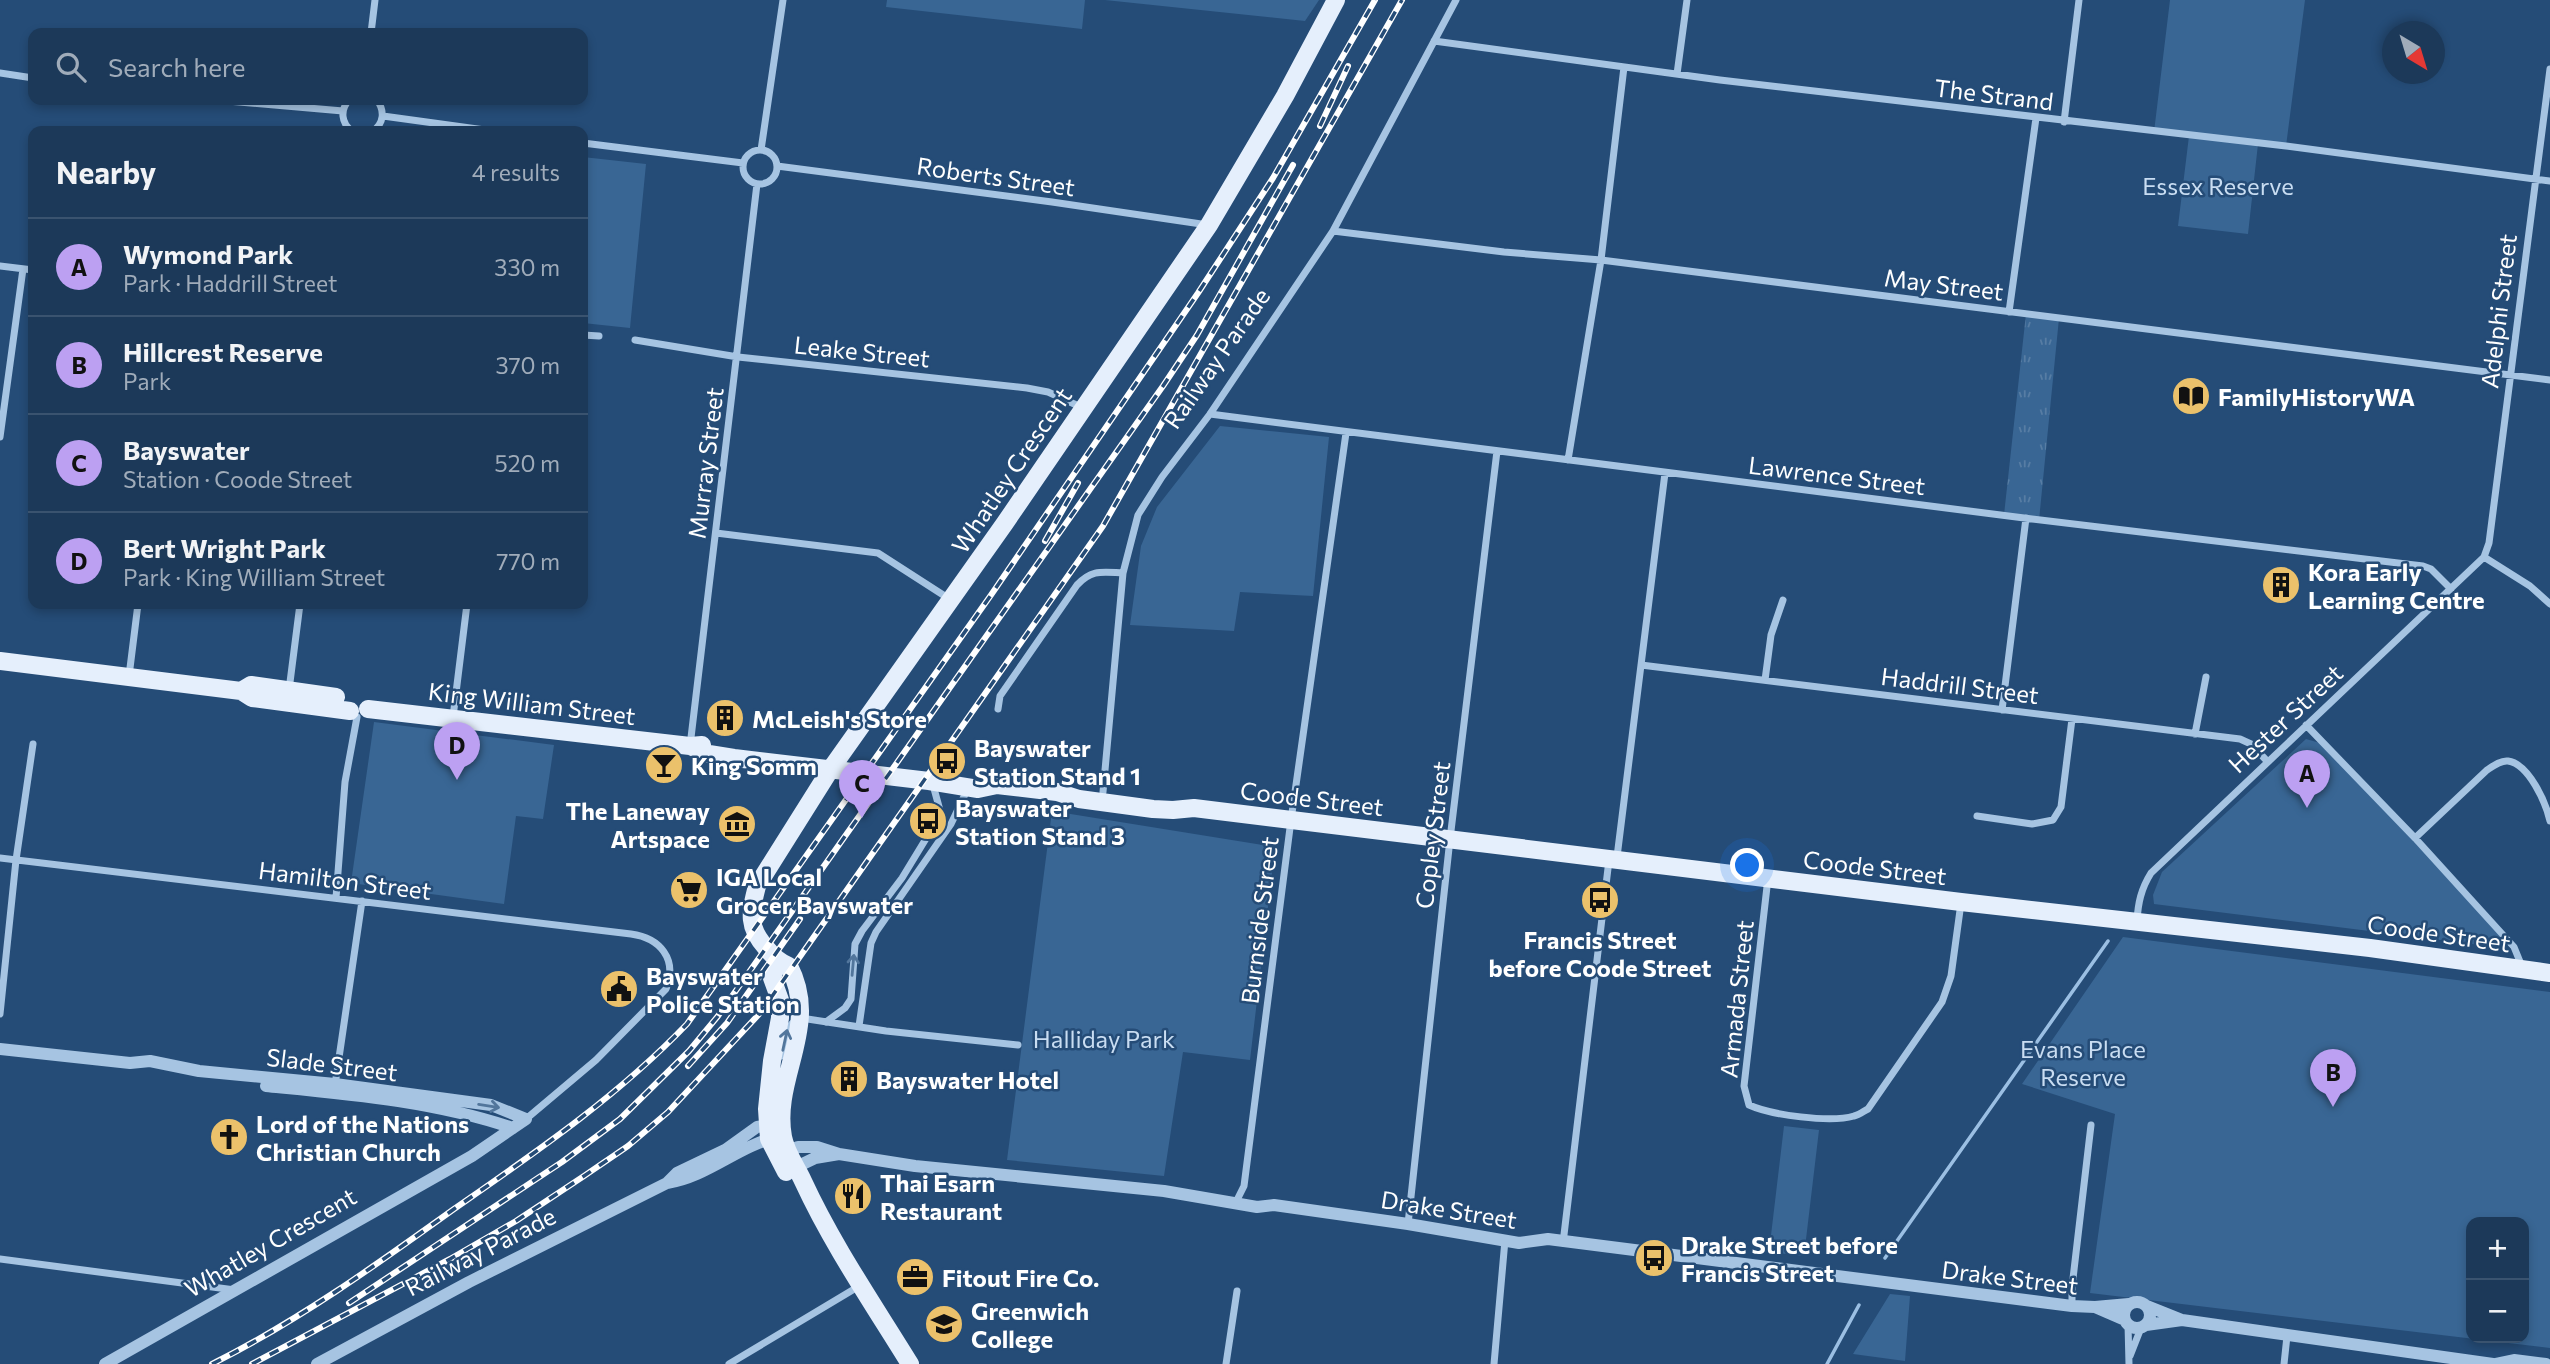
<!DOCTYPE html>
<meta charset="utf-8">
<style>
:root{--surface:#1c3959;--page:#294462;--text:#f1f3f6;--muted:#a0acba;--line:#3a536f;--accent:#bca0f2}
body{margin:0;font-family:Commissioner,sans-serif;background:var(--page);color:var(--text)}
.controls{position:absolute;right:21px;bottom:21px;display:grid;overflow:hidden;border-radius:14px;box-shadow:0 4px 10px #0003}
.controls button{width:63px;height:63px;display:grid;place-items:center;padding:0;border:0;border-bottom:2px solid var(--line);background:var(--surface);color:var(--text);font:35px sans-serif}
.compass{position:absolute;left:2382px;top:21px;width:63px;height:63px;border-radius:50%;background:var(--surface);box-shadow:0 4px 10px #0003;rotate:142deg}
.you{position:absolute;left:1748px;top:866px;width:24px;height:24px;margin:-18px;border:5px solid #fff;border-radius:50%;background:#1a73e8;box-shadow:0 0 0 10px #1a73e833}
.badge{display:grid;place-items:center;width:46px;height:46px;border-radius:50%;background:var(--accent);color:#111;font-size:23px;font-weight:700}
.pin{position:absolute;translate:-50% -58px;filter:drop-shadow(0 2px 4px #0008)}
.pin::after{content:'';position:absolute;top:37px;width:24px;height:21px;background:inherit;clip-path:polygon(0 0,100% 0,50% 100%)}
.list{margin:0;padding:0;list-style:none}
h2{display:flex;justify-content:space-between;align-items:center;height:91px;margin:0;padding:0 28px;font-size:30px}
h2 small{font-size:23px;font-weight:400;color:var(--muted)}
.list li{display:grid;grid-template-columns:46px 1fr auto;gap:21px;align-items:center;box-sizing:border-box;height:98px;padding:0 28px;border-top:2px solid var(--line)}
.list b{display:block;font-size:26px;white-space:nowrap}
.list p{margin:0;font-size:23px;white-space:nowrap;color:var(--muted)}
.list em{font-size:23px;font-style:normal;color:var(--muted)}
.icon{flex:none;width:38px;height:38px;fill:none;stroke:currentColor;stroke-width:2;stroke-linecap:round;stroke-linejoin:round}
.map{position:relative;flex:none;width:2550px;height:1364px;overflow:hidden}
.search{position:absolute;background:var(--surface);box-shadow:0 4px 10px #0003;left:28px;top:28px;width:560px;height:77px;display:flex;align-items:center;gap:18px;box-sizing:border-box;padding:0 24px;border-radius:14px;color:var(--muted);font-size:26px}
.panel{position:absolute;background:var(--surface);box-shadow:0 4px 10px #0003;left:28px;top:126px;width:560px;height:483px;border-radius:14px}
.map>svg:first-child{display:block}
</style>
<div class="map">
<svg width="2550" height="1364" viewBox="0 0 2550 1364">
<defs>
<pattern id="grass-tufts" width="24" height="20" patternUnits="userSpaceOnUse" patternTransform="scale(1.75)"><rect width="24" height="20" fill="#396694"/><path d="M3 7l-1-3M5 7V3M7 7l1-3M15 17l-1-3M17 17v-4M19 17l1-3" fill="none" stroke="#577da4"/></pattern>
</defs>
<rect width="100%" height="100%" fill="#254c77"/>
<path fill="url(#grass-tufts)" d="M2026,314L2059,318L2039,520L2004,515Z"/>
<path fill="#396694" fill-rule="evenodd" d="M887,0H1085L1082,29L886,7Z
M1105,0H1319L1305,21Z
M2170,0H2305L2286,146L2258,144L2248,234L2178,226L2189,136L2154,132Z
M583,157L646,164L630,328L583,323Z
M1220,426L1329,437L1313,596L1240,592L1234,631L1130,625L1141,546L1157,507Z
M374,722L554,745L543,819L516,816L504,904L351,883Z
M2306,739L2320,743L2508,940L2504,948L2154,904L2153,895L2162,872Z
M1052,811L1275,847L1250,1060L1183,1052L1164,1176L1007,1160Z
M2123,937L2550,992V1348L2090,1293L2115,1114L2022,1084ZM2524,1222V1338H2471V1222Z
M1784,1126L1819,1130L1804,1256L1769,1252Z
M1890,1294L1910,1296L1905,1361L1853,1354Z"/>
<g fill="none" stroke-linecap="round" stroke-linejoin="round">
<path stroke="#9bbfe3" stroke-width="3.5" d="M1885,1258L2108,941
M1827,1364L1859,1305"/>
<path stroke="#a6c4e2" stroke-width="7" d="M371,33L375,0
M1434,41L1720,80L2286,146L2550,181
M0,73L33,78
M1677,74L1687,0
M216,100L343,111
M349,100C340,110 341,123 352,131
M383,116L492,131
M2064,122L2079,0
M373,131C384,123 385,111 377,100
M583,143L743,163
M761,150L783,0
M743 167a17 17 0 1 1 34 0a17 17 0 1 1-34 0Z
M777,166L1052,202L1208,225
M1333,231L1504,252L1601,260L2550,380
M0,266L33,270
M2009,312L2036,118
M583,335L599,336
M635,340L738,357L1027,388L1048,392L1083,408
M1210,414L2032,519L2423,566L2431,569L2451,589
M0,437L23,269
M1568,460L1601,260L1624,67
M716,533L878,553L951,600
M2484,557L2530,586L2550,604
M1641,665L2240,739L2251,744L2267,761
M129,676L138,604
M1765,680L1771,635L1783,600
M289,690L300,604
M998,709L1000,696L1077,585C1092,569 1102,572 1123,573
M2002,710L2026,518
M453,717L467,604
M2306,725L2415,838L2514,947L2523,969
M2195,734L2206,677
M690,746L757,184
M1103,792L1123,573L1138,515L1162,477L1210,414L1333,231L1456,0
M1977,816L2032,824L2053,820L2061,807L2072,719
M2415,838L2487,770C2493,766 2501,760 2508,761C2529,764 2546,803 2550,821
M1617,857L1665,473
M0,858L631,934C660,938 678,959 666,989L596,1060L526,1119
M1768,878L1744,1086L1749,1105C1771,1115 1830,1123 1854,1116C1859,1115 1864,1111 1868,1109L1942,1002L1951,976L1961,903
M336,898L345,782L357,717
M2137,921C2138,903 2141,889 2151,873L2484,557L2489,543L2550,69
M0,1014L16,860L33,744
M826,1022L845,1008L851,999L855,944L862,931L902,878L941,814L933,785
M859,1026L871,943L876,932L951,824L968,788
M781,1056C785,1041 784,1024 801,1018L886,1031L1018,1045
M335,1085L362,901
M1236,1202L1244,1186L1291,820L1346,433
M1408,1224L1450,839L1497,451
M1563,1243L1609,860
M0,1259L235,1290
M2072,1306V1287L2091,1125
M2128,1324L2129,1364
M2130,1356L2141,1328
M729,1364L861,1285
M1226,1364L1237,1291
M1494,1364L1505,1240
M2284,1364L2287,1336"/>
<path stroke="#a6c4e2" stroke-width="12" d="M0,1049L130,1063L150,1061L199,1071L335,1084L491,1105L526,1119
M266,1086C348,1094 434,1101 513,1128
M781,1155L798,1147H817L839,1154L915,1166L1164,1191L1257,1207L1274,1205L1408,1224L1519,1243L1548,1239L2072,1306L2095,1307L2129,1304
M790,1170L815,1158L839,1154
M667,1183L677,1173L725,1150L757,1127L776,1124
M2124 1315a13 13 0 1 1 26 0a13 13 0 1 1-26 0Z
M2147,1306L2182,1320
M2095,1307L2125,1320
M2146,1325L2182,1320L2493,1364
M105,1364L472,1156L526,1119
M317,1364L469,1282L667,1183C707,1177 738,1146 777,1137
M2495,1364L2514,1360L2546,1364"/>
<path stroke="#e5effc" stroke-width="18" d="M0,661L241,691L252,698L350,711
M241,691L251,685L336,697
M368,709L690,746L702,745
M690,746L709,754L734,758L929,781L978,789L997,785L1057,792L1079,799L1153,809L1173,810L1194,808L1961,902L2370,948L2550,973
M778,961L772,978L780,1000V1018L772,1061L767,1109L769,1139L786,1172
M910,1364C873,1304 832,1244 803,1181C796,1166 786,1153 783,1137C772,1077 821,1027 789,966C779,962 774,957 767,949C747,927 750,913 757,886L830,770L1005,523L1209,225L1285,96L1336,0"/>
<defs>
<path id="rail" d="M1320,126L1348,66
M1045,541L1078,483
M688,1066L727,1023L800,919
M349,1303L562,1162L620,1119L689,1051L718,1016L1163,386L1197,335L1293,165
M212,1364C298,1321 376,1265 454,1209C536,1152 617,1097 687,1024L991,595L1198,293L1273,178L1375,0
M252,1364L450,1259L516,1221L584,1176L628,1146L668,1112L761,1012L1103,526L1402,0"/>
</defs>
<use href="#rail" stroke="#fff" stroke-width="6"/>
<use href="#rail" stroke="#254c77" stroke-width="3.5" stroke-dasharray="10" stroke-linecap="butt"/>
</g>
<defs><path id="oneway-shaft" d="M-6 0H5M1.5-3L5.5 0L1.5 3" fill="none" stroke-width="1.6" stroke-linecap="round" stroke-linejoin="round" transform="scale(1.75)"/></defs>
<g stroke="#52769c">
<use href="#oneway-shaft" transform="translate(853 965) rotate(-85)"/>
<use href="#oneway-shaft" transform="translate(785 1040) rotate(-78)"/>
<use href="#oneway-shaft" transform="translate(489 1106) rotate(9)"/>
</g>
<defs>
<symbol id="library-disc" viewBox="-11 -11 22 22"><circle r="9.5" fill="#ebc16b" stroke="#254c77"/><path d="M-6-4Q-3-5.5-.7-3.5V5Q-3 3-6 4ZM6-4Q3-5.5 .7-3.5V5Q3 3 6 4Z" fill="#111"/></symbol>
<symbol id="building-disc" viewBox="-11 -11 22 22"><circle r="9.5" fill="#ebc16b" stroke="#254c77"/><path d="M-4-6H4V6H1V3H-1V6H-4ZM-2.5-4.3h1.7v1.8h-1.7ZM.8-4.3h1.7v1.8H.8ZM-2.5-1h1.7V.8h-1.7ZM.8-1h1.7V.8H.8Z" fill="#111"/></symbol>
<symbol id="bus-disc" viewBox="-11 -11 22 22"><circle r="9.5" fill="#ebc16b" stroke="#254c77"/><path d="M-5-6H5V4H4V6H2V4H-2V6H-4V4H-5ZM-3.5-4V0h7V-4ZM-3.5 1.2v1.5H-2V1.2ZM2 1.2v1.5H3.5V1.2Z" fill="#111"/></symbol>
<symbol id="bar-disc" viewBox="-11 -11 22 22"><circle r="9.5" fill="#ebc16b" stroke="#254c77"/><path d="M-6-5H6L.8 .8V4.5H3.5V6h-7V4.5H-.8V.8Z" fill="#111"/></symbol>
<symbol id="museum-disc" viewBox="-11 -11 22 22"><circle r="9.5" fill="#ebc16b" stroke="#254c77"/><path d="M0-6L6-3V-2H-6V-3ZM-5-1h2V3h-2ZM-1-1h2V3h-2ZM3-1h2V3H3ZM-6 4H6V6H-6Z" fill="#111"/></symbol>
<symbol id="supermarket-disc" viewBox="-11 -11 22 22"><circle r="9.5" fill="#ebc16b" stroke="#254c77"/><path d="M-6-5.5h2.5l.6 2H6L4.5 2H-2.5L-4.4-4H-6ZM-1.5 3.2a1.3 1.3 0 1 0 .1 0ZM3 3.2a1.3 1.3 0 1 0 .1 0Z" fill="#111"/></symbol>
<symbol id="civic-disc" viewBox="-11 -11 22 22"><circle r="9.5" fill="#ebc16b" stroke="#254c77"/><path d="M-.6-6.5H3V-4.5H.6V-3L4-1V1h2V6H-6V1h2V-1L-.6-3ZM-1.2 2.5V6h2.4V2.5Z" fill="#111"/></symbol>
<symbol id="church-disc" viewBox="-11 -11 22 22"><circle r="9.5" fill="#ebc16b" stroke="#254c77"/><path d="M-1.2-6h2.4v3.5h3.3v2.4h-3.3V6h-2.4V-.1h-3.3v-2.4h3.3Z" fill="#111"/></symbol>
<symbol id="restaurant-disc" viewBox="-11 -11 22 22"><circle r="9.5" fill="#ebc16b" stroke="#254c77"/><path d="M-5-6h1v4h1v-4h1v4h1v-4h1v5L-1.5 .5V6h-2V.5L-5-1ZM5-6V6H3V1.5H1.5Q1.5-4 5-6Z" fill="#111"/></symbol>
<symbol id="office-disc" viewBox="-11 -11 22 22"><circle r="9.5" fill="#ebc16b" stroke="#254c77"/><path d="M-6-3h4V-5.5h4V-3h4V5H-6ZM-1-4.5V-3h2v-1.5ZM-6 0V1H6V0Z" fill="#111"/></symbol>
<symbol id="university-disc" viewBox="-11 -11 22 22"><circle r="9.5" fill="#ebc16b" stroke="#254c77"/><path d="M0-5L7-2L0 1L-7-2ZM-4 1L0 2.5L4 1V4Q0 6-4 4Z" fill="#111"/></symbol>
</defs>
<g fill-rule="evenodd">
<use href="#library-disc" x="2169" y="374" width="44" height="44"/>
<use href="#building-disc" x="2259" y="563" width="44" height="44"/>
<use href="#building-disc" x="703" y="696" width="44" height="44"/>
<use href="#bus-disc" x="925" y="739" width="44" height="44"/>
<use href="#bar-disc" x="642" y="743" width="44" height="44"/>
<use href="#bus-disc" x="906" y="799" width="44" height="44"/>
<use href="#museum-disc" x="715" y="802" width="44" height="44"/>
<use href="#supermarket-disc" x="667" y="868" width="44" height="44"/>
<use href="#bus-disc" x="1578" y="878" width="44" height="44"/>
<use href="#civic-disc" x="597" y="967" width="44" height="44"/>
<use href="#building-disc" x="827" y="1057" width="44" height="44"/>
<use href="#church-disc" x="207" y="1115" width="44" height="44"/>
<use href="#restaurant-disc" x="831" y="1174" width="44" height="44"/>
<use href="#bus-disc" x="1632" y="1236" width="44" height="44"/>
<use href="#office-disc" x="893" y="1255" width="44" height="44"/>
<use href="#university-disc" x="922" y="1302" width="44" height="44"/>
</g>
<g text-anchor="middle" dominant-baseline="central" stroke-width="5" stroke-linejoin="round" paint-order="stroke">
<g font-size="24" fill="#fff" stroke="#254c77">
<text transform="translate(1994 94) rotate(7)">The Strand</text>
<text transform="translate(996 176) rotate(8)">Roberts Street</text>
<text transform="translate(1944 284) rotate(7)">May Street</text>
<text transform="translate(2498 311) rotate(-83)">Adelphi Street</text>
<text transform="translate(862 351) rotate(6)">Leake Street</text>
<text transform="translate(1216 358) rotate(-55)">Railway Parade</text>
<text transform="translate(705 463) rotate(-83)">Murray Street</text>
<text transform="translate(1011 470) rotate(-56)">Whatley Crescent</text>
<text transform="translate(1837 475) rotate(7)">Lawrence Street</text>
<text transform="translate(1960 685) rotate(7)">Haddrill Street</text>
<text transform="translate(532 703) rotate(7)">King William Street</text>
<text transform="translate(2285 718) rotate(-43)">Hester Street</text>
<text transform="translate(1312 798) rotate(7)">Coode Street</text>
<text transform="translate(1432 835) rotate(-83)">Copley Street</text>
<text transform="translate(1875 867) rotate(7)">Coode Street</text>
<text transform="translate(345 880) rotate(7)">Hamilton Street</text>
<text transform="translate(1259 920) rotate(-83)">Burnside Street</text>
<text transform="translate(2439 933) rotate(8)">Coode Street</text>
<text transform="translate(1736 999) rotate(-84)">Armada Street</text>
<text transform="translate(332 1064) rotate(7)">Slade Street</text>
<text transform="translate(1449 1209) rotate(9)">Drake Street</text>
<text transform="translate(270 1242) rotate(-30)">Whatley Crescent</text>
<text transform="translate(480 1251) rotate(-27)">Railway Parade</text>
<text transform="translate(2010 1277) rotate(7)">Drake Street</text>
</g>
<g font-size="24" fill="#c9ddf2" stroke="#254c77">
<text x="2218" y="185">Essex Reserve</text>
<text x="1104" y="1038">Halliday Park</text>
<text x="2083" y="1048">Evans Place<tspan x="2083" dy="28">Reserve</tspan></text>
</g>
<g font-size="24" font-weight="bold" fill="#fff" stroke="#254c77" text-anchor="start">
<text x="2218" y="396">FamilyHistoryWA</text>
<text x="2308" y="571">Kora Early<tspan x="2308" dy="28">Learning Centre</tspan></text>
<text x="752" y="718">McLeish's Store</text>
<text x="974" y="747">Bayswater<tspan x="974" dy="28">Station Stand 1</tspan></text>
<text x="691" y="765">King Somm</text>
<text x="955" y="807">Bayswater<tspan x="955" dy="28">Station Stand 3</tspan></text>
<text x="710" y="810" text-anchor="end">The Laneway<tspan x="710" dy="28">Artspace</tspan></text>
<text x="716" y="876">IGA Local<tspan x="716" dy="28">Grocer Bayswater</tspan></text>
<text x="1600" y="939" text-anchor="middle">Francis Street<tspan x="1600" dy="28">before Coode Street</tspan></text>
<text x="646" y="975">Bayswater<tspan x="646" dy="28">Police Station</tspan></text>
<text x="876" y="1079">Bayswater Hotel</text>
<text x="256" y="1123">Lord of the Nations<tspan x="256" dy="28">Christian Church</tspan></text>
<text x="880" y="1182">Thai Esarn<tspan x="880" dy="28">Restaurant</tspan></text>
<text x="1681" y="1244">Drake Street before<tspan x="1681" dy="28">Francis Street</tspan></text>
<text x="942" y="1277">Fitout Fire Co.</text>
<text x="971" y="1310">Greenwich<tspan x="971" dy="28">College</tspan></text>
</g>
</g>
</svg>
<div class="controls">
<button>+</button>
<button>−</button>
</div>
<svg class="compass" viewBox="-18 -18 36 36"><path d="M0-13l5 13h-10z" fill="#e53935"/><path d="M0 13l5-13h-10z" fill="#a0acba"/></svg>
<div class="you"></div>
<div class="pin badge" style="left:2307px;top:808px">A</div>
<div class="pin badge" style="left:2333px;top:1107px">B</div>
<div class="pin badge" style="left:862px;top:818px">C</div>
<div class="pin badge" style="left:457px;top:780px">D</div>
<div class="search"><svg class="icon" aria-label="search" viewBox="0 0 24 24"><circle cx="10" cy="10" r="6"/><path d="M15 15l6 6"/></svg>Search here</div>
<section class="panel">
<h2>Nearby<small>4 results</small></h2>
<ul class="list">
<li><span class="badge">A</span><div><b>Wymond Park</b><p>Park · Haddrill Street</p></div><em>330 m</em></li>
<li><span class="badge">B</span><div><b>Hillcrest Reserve</b><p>Park</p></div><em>370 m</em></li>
<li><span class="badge">C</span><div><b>Bayswater</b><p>Station · Coode Street</p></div><em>520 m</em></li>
<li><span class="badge">D</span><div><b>Bert Wright Park</b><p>Park · King William Street</p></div><em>770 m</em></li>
</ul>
</section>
</div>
